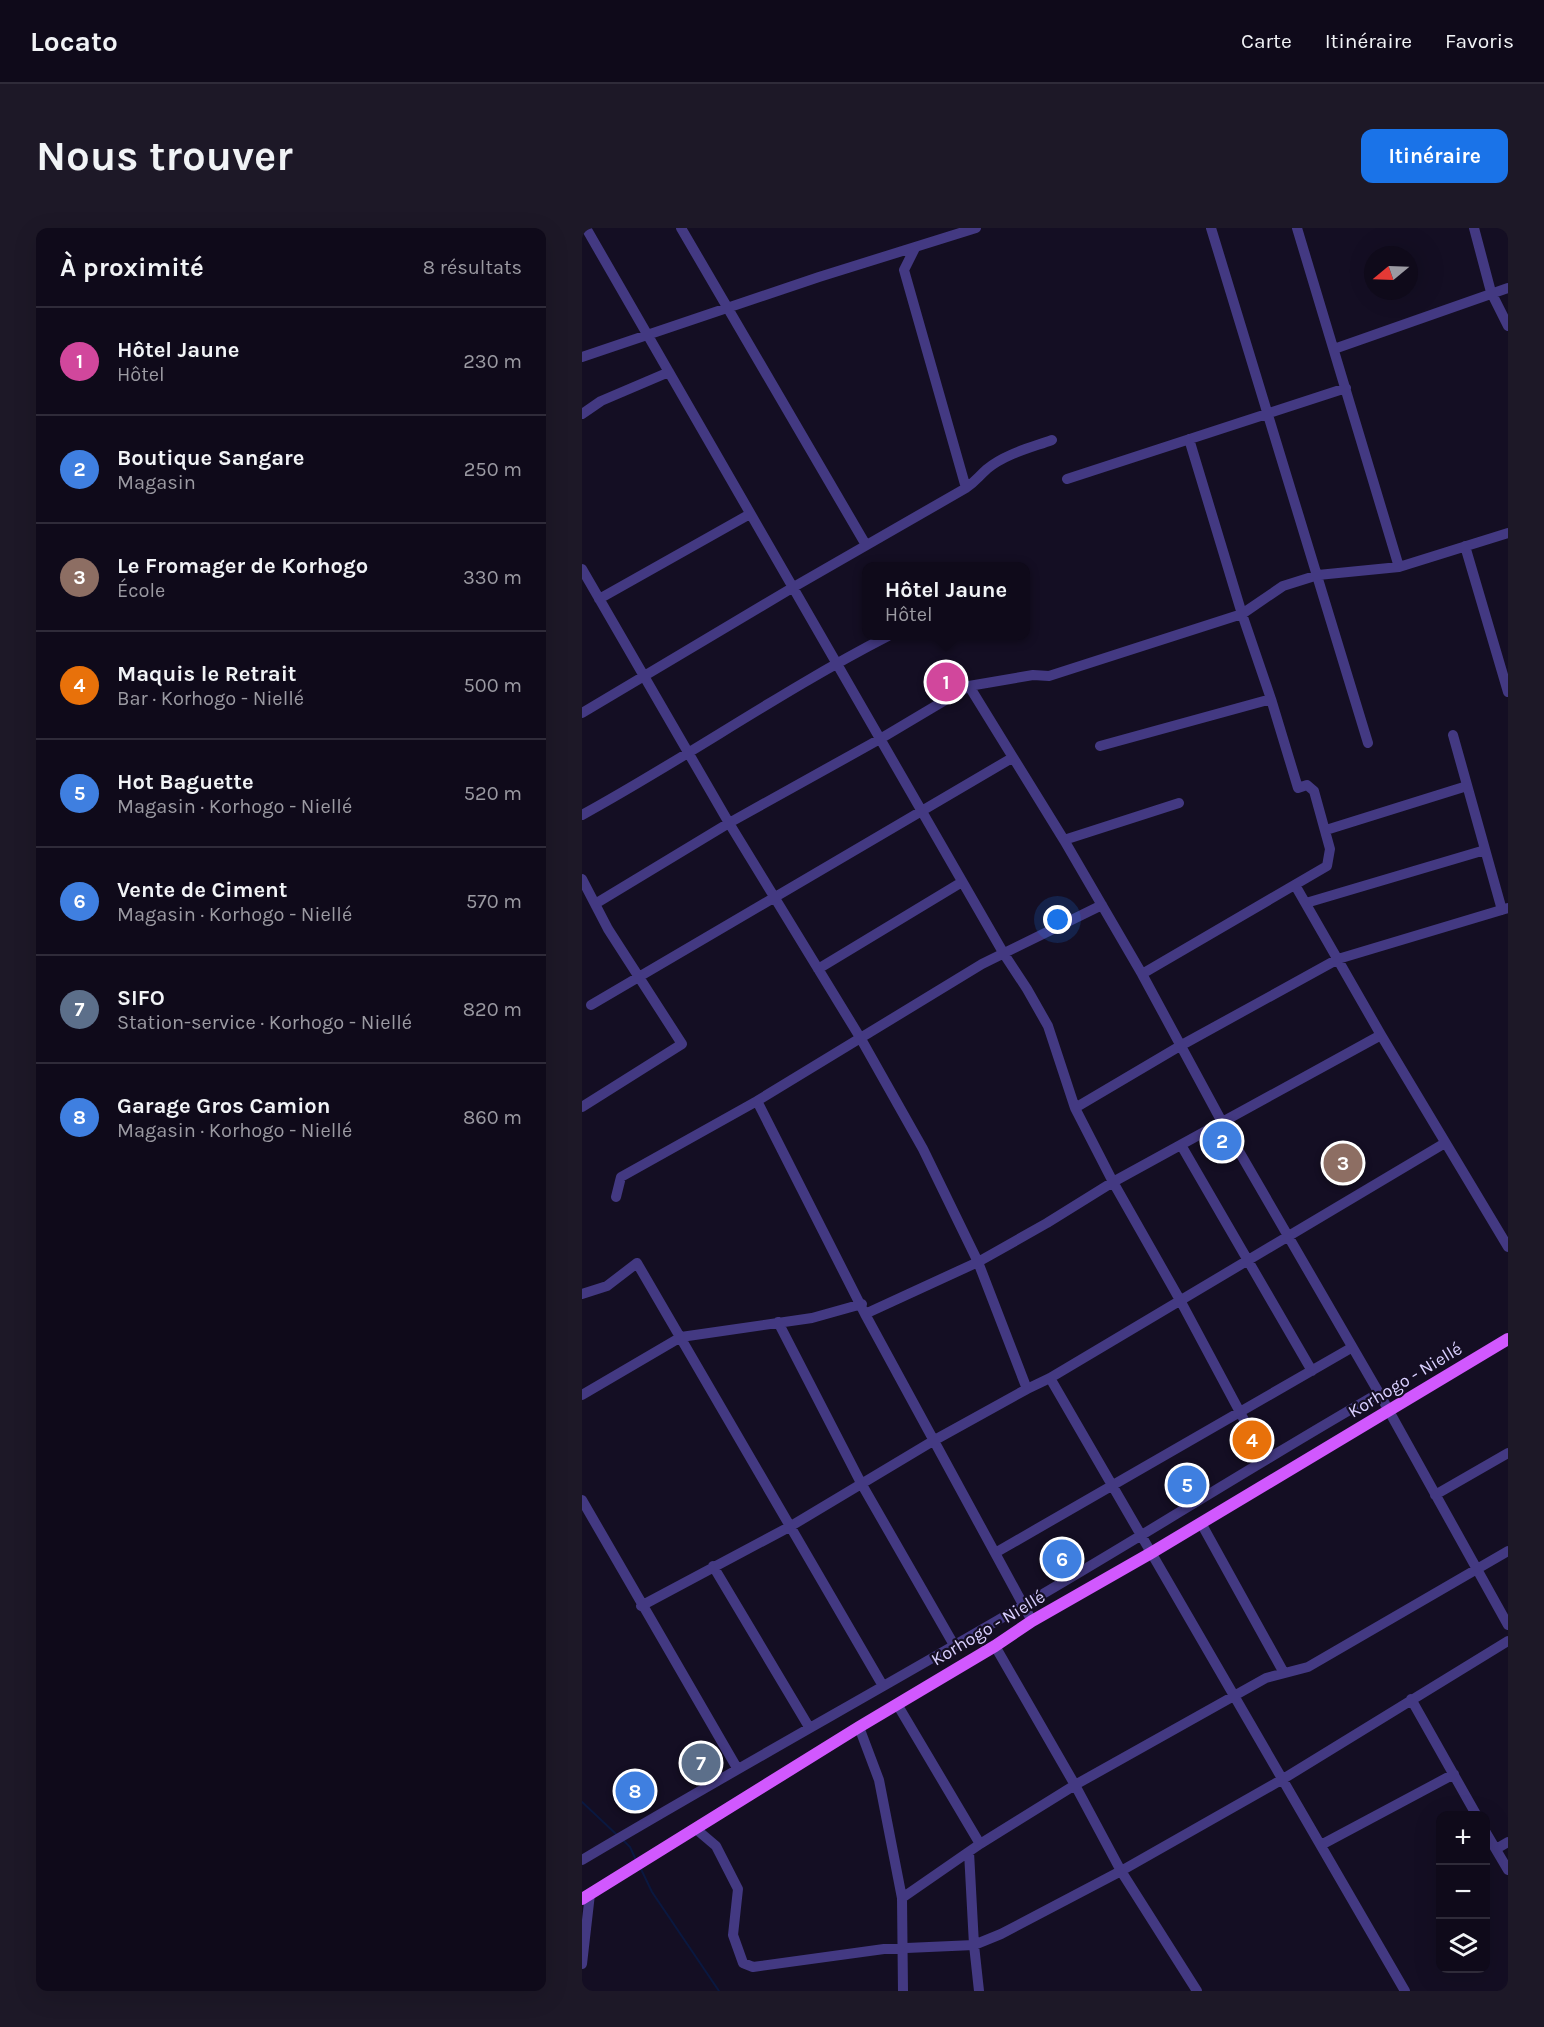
<!DOCTYPE html>
<html lang="fr">
<meta charset="utf-8">
<style>
:root{--surface:#0f0a1a;--page:#1d1827;--text:#f1f3f6;--muted:#9b9aa2;--line:#2f2b39;--accent:#1a73e8}
body{margin:0;font-family:Karla,sans-serif;background:var(--page);color:var(--text)}
.controls{position:absolute;right:18px;bottom:18px;display:grid;overflow:hidden;border-radius:12px;box-shadow:0 6px 24px #0002}
.controls button{width:54px;height:54px;display:grid;place-items:center;padding:0;border:0;border-bottom:2px solid var(--line);background:var(--surface);color:var(--text);font:30px sans-serif}
.compass{position:absolute;left:782px;top:18px;width:54px;height:54px;border-radius:50%;background:var(--surface);box-shadow:0 6px 24px #0002;rotate:251deg}
.you{position:absolute;left:476px;top:692px;width:21px;height:21px;margin:-15px;border:4px solid #fff;border-radius:50%;background:#1a73e8;box-shadow:0 0 0 9px #1a73e833}
.badge{display:grid;place-items:center;width:39px;height:39px;border-radius:50%;background:var(--accent);color:#fff;font-size:20px;font-weight:700}
.pin{position:absolute;translate:-50% -50%;border:3px solid #fff;box-shadow:0 2px 6px #0006}
.popup{position:absolute;left:280px;top:334px;width:168px;height:78px;box-sizing:border-box;display:grid;place-content:center;border-radius:12px;background:var(--surface);filter:drop-shadow(0 2px 4px #0005);font-size:20px;white-space:nowrap;color:var(--muted)}
.popup b{font-size:22px;color:var(--text)}
.popup::after{content:'';position:absolute;left:50%;top:100%;margin-left:-12px;border:12px solid transparent;border-top-color:var(--surface)}
.list{margin:0;padding:0;list-style:none}
h2{display:flex;justify-content:space-between;align-items:center;height:78px;margin:0;padding:0 24px;font-size:26px}
h2 small{font-size:20px;font-weight:400;color:var(--muted)}
.list li{display:grid;grid-template-columns:39px 1fr auto;gap:18px;align-items:center;box-sizing:border-box;height:108px;padding:0 24px;border-top:2px solid var(--line)}
.list b{display:block;font-size:22px;white-space:nowrap}
.list p{margin:0;font-size:20px;white-space:nowrap;color:var(--muted)}
.list em{font-size:20px;font-style:normal;color:var(--muted)}
.icon{flex:none;width:33px;height:33px;fill:none;stroke:currentColor;stroke-width:2;stroke-linecap:round;stroke-linejoin:round}
.map{position:relative;flex:none;width:926px;height:1763px;overflow:hidden;border-radius:12px}
header{display:flex;align-items:center;gap:36px;box-sizing:border-box;height:84px;padding:0 30px;background:var(--surface);border-bottom:2px solid var(--line)}
header strong{font-size:28px}
nav{display:flex;gap:33px;margin-inline-start:auto;font-size:21px}
.intro{display:flex;align-items:center;justify-content:space-between;box-sizing:border-box;height:144px;padding:0 36px}
h1{margin:0;font-size:42px}
.button{padding:15px 27px;border-radius:12px;background:var(--accent);color:#fff;font-size:21px;font-weight:700}
main{display:flex;gap:36px;padding:0 36px}
aside{flex:1;background:var(--surface);border-radius:12px;box-shadow:0 6px 24px #0002}
.map>svg:first-child{display:block}
</style>
<header>
<strong>Locato</strong>
<nav><a>Carte</a><a>Itinéraire</a><a>Favoris</a></nav>
</header>
<div class="intro"><h1>Nous trouver</h1><a class="button">Itinéraire</a></div>
<main>
<aside>
<h2>À proximité<small>8 résultats</small></h2>
<ul class="list">
<li><span class="badge" style="background:#d1479c">1</span><div><b>Hôtel Jaune</b><p>Hôtel</p></div><em>230 m</em></li>
<li><span class="badge" style="background:#3f7fe0">2</span><div><b>Boutique Sangare</b><p>Magasin</p></div><em>250 m</em></li>
<li><span class="badge" style="background:#8d6e63">3</span><div><b>Le Fromager de Korhogo</b><p>École</p></div><em>330 m</em></li>
<li><span class="badge" style="background:#e8710a">4</span><div><b>Maquis le Retrait</b><p>Bar · Korhogo - Niellé</p></div><em>500 m</em></li>
<li><span class="badge" style="background:#3f7fe0">5</span><div><b>Hot Baguette</b><p>Magasin · Korhogo - Niellé</p></div><em>520 m</em></li>
<li><span class="badge" style="background:#3f7fe0">6</span><div><b>Vente de Ciment</b><p>Magasin · Korhogo - Niellé</p></div><em>570 m</em></li>
<li><span class="badge" style="background:#5c6f8a">7</span><div><b>SIFO</b><p>Station-service · Korhogo - Niellé</p></div><em>820 m</em></li>
<li><span class="badge" style="background:#3f7fe0">8</span><div><b>Garage Gros Camion</b><p>Magasin · Korhogo - Niellé</p></div><em>860 m</em></li>
</ul>
</aside>
<div class="map">
<svg width="926" height="1763" viewBox="0 0 926 1763">
<rect width="100%" height="100%" fill="#140e23"/>
<g fill="none" stroke-linecap="round" stroke-linejoin="round">
<path stroke="#0a1840" stroke-width="2" d="M0,1574L34,1606
M41,1612L48,1619L54,1632
M58,1639L70,1664L137,1763"/>
<path stroke="#433982" stroke-width="10" d="M4,0L422,726L445,761L466,798L493,880L531,954L598,1072L683,1231
M99,0L284,317
M629,0L786,515
M715,0L817,339
M892,0L909,64L926,98
M333,20L322,42L384,260
M752,121L926,60
M0,129L237,49L394,0
M0,186L19,173L87,144
M485,251L764,160
M883,318L926,464
M0,341L147,595L279,811L341,921L396,1034L445,1161
M17,371L168,286
M387,458L482,612L560,746L640,894L797,1165L926,1397
M0,485L210,360L384,260C394,253 396,249 405,241C423,226 448,220 470,212
M871,507L920,682
M518,518L689,471
M0,587C104,530 201,462 306,408
M744,602L885,558
M482,612L597,575
M0,651L26,701L100,816L0,879
M713,657L799,807L926,1019
M724,675L903,622
M13,676L147,595L298,511L387,458L451,447L467,448L660,386L701,358L736,347L817,339L926,305
M236,741L380,654
M560,746L745,638L748,621L732,563L725,557L716,560L689,471L660,386L607,211
M9,777L430,530
M175,873L283,1086L450,1393
M493,880L598,818L756,731L926,680
M599,917L730,1143
M34,969L39,949L175,873L400,736L520,677
M0,1066L25,1058L55,1035L301,1458
M283,1086L396,1034L465,995L531,954L799,807
M196,1094L279,1255L372,1417
M468,1150L823,1763
M0,1167L99,1109L230,1090L280,1076
M853,1267L926,1225
M0,1272L155,1540
M619,1295L702,1445
M413,1325L769,1120
M131,1338L227,1499
M59,1378L209,1298L351,1213L445,1161L468,1150L863,915
M413,1418L493,1557L539,1643L615,1763
M829,1471L895,1588
M315,1476L398,1616
M277,1499L297,1552L320,1670L321,1763
M114,1601L134,1618L156,1661L151,1707L161,1735L171,1739L302,1721L392,1717L419,1706L539,1643L701,1551L926,1413
M903,1603L926,1642
M739,1617L872,1546
M914,1621L926,1614
M387,1624L392,1717L397,1763
M0,1632C146,1545 295,1463 442,1377C561,1308 677,1234 797,1165
M320,1670L398,1616L493,1557L684,1450L726,1439L926,1323
M0,1736L8,1666"/>
<path stroke="#d158fe" stroke-width="12" d="M0,1671L277,1499L413,1418L450,1393L569,1325L926,1111"/>
</g>
<g text-anchor="middle" dominant-baseline="central" stroke-width="4.5" stroke-linejoin="round" paint-order="stroke">
<g font-size="18" fill="#dad0ff" stroke="#140e23">
<text transform="translate(823 1152) rotate(-31)">Korhogo - Niellé</text>
<text transform="translate(406 1400) rotate(-31)">Korhogo - Niellé</text>
</g>
</g>
</svg>
<div class="controls">
<button>+</button>
<button>−</button>
<button><svg class="icon" aria-label="layers" viewBox="0 0 24 24"><path d="M12 4l9 5-9 5-9-5zM3 14l9 5 9-5"/></svg></button>
</div>
<svg class="compass" viewBox="-18 -18 36 36"><path d="M0-13l5 13h-10z" fill="#e53935"/><path d="M0 13l5-13h-10z" fill="#9b9aa2"/></svg>
<div class="you"></div>
<div class="pin badge" style="left:364px;top:454px;background:#d1479c">1</div>
<div class="popup"><b>Hôtel Jaune</b>Hôtel</div>
<div class="pin badge" style="left:640px;top:913px;background:#3f7fe0">2</div>
<div class="pin badge" style="left:761px;top:935px;background:#8d6e63">3</div>
<div class="pin badge" style="left:670px;top:1212px;background:#e8710a">4</div>
<div class="pin badge" style="left:605px;top:1257px;background:#3f7fe0">5</div>
<div class="pin badge" style="left:480px;top:1331px;background:#3f7fe0">6</div>
<div class="pin badge" style="left:119px;top:1535px;background:#5c6f8a">7</div>
<div class="pin badge" style="left:53px;top:1563px;background:#3f7fe0">8</div>
</div>
</main>
